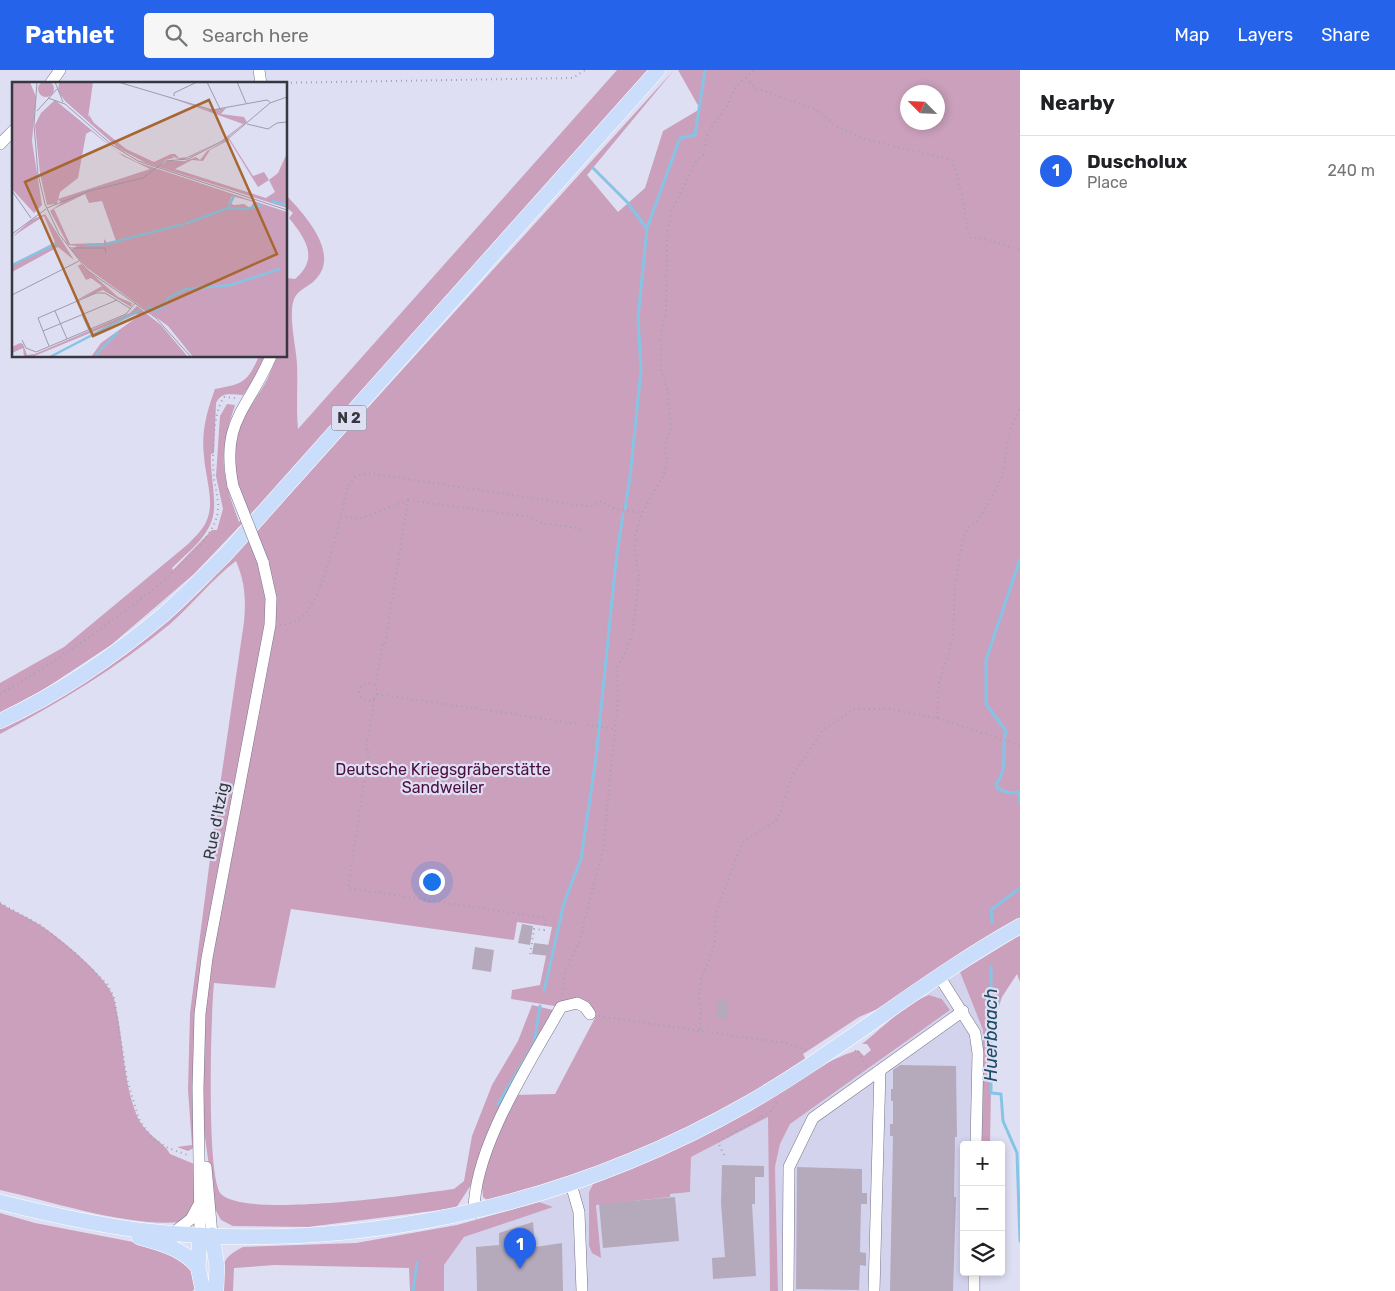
<!DOCTYPE html>
<meta charset="utf-8">
<style>
:root{--surface:#fff;--page:#f6f6f6;--text:#202124;--muted:#757577;--line:#e0e0e0;--accent:#2563eb}
body{margin:0;font-family:Rubik,sans-serif;background:var(--page);color:var(--text)}
.controls{position:absolute;right:15px;bottom:15px;display:grid;overflow:hidden;border-radius:5px;box-shadow:0 2px 8px #0003}
.controls button{width:45px;height:45px;display:grid;place-items:center;padding:0;border:0;border-bottom:1px solid var(--line);background:var(--surface);color:var(--text);font:25px sans-serif}
.compass{position:absolute;left:900px;top:15px;width:45px;height:45px;border-radius:50%;background:var(--surface);box-shadow:0 2px 8px #0003;rotate:294deg}
.you{position:absolute;left:431px;top:811px;width:18px;height:18px;margin:-12px;border:4px solid #fff;border-radius:50%;background:#1a73e8;box-shadow:0 0 0 8px #1a73e833}
.badge{display:grid;place-items:center;width:32px;height:32px;border-radius:50%;background:var(--accent);color:#fff;font-size:16px;font-weight:700}
.pin{position:absolute;translate:-50% -41px;filter:drop-shadow(0 1px 2px #0008)}
.pin::after{content:'';position:absolute;top:26px;width:18px;height:15px;background:inherit;clip-path:polygon(0 0,100% 0,50% 100%)}
.list{margin:0;padding:0;list-style:none}
h2{display:flex;justify-content:space-between;align-items:center;height:65px;margin:0;padding:0 20px;font-size:21px}
h2 small{font-size:16px;font-weight:400;color:var(--muted)}
.list li{display:grid;grid-template-columns:32px 1fr auto;gap:15px;align-items:center;box-sizing:border-box;height:70px;padding:0 20px;border-top:1px solid var(--line)}
.list b{display:block;font-size:19px;white-space:nowrap}
.list p{margin:0;font-size:16px;white-space:nowrap;color:var(--muted)}
.list em{font-size:16px;font-style:normal;color:var(--muted)}
.icon{flex:none;width:28px;height:28px;fill:none;stroke:currentColor;stroke-width:2;stroke-linecap:round;stroke-linejoin:round}
.map{position:relative;flex:none;width:1020px;height:1221px;overflow:hidden}
header{display:flex;align-items:center;gap:30px;box-sizing:border-box;height:70px;padding:0 25px;background:var(--accent);color:#fff}
header strong{font-size:24px}
nav{display:flex;gap:28px;margin-inline-start:auto;font-size:18px}
.search{width:350px;height:45px;background:var(--page);display:flex;align-items:center;gap:12px;box-sizing:border-box;padding:0 18px;border-radius:5px;color:var(--muted);font-size:19px}
main{display:flex}
aside{flex:1;background:var(--surface)}
.map>svg:first-child{display:block}
</style>
<header>
<strong>Pathlet</strong>
<div class="search"><svg class="icon" aria-label="search" viewBox="0 0 24 24"><circle cx="10" cy="10" r="6"/><path d="M15 15l6 6"/></svg>Search here</div>
<nav><a>Map</a><a>Layers</a><a>Share</a></nav>
</header>
<main>
<div class="map">
<svg width="1020" height="1221" viewBox="0 0 1020 1221">
<rect width="100%" height="100%" fill="#dfdff4"/>
<path fill="#d3d3ee" d="M957,894L983,960L982,1075H964V1202H981V1221H778L775,1097L780,1074L790,1054L950,940L942,929L929,925L909,926Z
M768,1047L770,1221H444L443,1195L464,1167L552,1137L526,1128L596,1105L589,1122L601,1188L596,1134L669,1127L670,1124L690,1122L691,1087Z"/>
<path fill="#caa0bc" fill-rule="evenodd" d="M617,0H651L275,419L194,504L111,575L43,620L0,643V613L64,577L187,475C195,467 205,458 208,447C214,429 205,405 204,386C201,362 207,341 215,319C243,314 247,313 259,286H266L256,307L243,325C231,325 222,321 216,333L214,383L211,384C210,402 215,420 214,439C213,464 188,482 172,498L173,500L212,460H217L223,439L216,406L220,346L227,334L235,335C218,385 221,404 239,452L248,443C242,424 233,404 233,384C234,353 255,333 268,308C271,301 274,293 277,286H286V208L295,209C320,188 305,168 289,148L293,143L286,137V125C305,145 343,186 313,212C300,222 293,222 292,241C291,258 296,277 297,294C298,315 296,338 298,359Z
M674,0L587,105L618,142L645,118L663,61L700,39L678,0H1020V849L880,938L859,947L803,984L806,990C771,1011 737,1033 702,1052C634,1088 560,1110 488,1131L483,1127L482,1117L477,1114L484,1086L513,1025L555,1024L596,946C588,943 584,937 577,933L561,937L511,929L512,920L540,915L552,857L517,852L514,870L291,839L275,918L214,913C211,942 206,1108 221,1124C245,1149 416,1124 454,1119L464,1111L472,1066L492,1015L518,971L532,935L553,940L506,1028L479,1088L471,1115L456,1138L308,1157L233,1156L221,1150L215,1139L199,1024V1075L188,1081L177,1077L192,1075L188,1020L190,943L216,743L244,552C246,529 245,512 236,491C212,509 193,534 170,554C117,598 60,632 0,664V658L62,626L167,548L238,481ZM908,22H938V52H908Z
M0,833C13,841 27,847 40,855C59,867 109,908 114,929C124,968 122,1011 138,1048C146,1065 165,1073 170,1084L199,1096L195,1139L181,1152C126,1157 55,1132 0,1120Z
M1020,865V912L1017,904L1002,927L992,957L990,1075H982L983,960L960,902Z
M929,925L942,929L950,940L790,1054L780,1074L775,1097L778,1221H770L768,1047L691,1087L690,1122L670,1124V1127L596,1135L601,1188L592,1183L589,1176V1122L593,1114C639,1094 685,1076 729,1052C772,1028 812,995 858,980L864,986L871,980L867,974H862C884,957 903,935 929,925Z
M539,1132L553,1137L464,1167L444,1195V1221H410L409,1198L275,1195L234,1198L233,1221H223C223,1196 219,1189 243,1177L356,1173L457,1155Z
M0,1143L35,1153L164,1178L188,1193L195,1205L197,1218L192,1221H0Z"/>
<g fill="none" stroke-linecap="round" stroke-linejoin="round">
<path stroke="#86c4e6" stroke-width="3" d="M593,98L628,133L647,159L638,247L641,300L630,407L625,439
M647,158L680,68L695,65L705,0
M1020,489L986,590V634L1006,661C1000,682 1010,695 996,714L998,719L1010,723L1019,722L1020,734
M992,852L991,840L1020,818
M991,897V1023L1001,1024L1003,1051L1017,1083L1020,1171
M544,921L564,833L581,789L596,688L616,491L623,444
M498,1034L534,974L540,936
M413,1221L417,1193"/>
</g>
<path fill="#b5aabc" d="M522,854L533,856L530,875L518,873Z
M534,873L550,875L549,886L532,884Z
M475,877L494,880L491,902L472,899Z
M718,930L728,931L726,950L716,948Z
M900,995L956,996L957,1067H955L954,1127H956L953,1221H890L893,1066H890V1054H893V1031H891V1019H893V1000Z
M722,1095L764,1096V1107H755V1134H752L756,1206L713,1209L712,1188L725,1187L721,1133Z
M797,1097L862,1099V1123H867V1134H861L860,1182L866,1183V1196L860,1195L859,1220L796,1219Z
M675,1127L679,1171L603,1178L599,1134Z
M533,1152L535,1177L562,1173L563,1221H477L476,1177L499,1175V1163Z"/>
<g fill="none" stroke-linecap="round" stroke-linejoin="round">
<defs>
<path id="minor" d="M259,0L261,14
M50,14L60,0
M0,74L14,60
M233,416C220,351 248,340 271,286
M939,906L975,963L978,983L976,1075
M206,1097L212,1165
M571,1114L579,1142L582,1221
M474,1143C473,1078 530,993 561,937L577,933L585,937L590,944
M173,1163L191,1149L198,1136
M200,1165L198,1018L200,944L207,888L270,555L271,528L263,492
M788,1221L789,1097L813,1048L963,941
M874,1221L880,1000
M974,1221V1202"/>
<path id="major" d="M0,651C58,624 114,586 163,545C185,526 205,504 226,484L658,0
M0,1132C48,1144 97,1155 146,1161C354,1184 566,1137 747,1034C841,980 925,909 1020,856
M200,1165L198,1197L203,1221
M212,1165L217,1197L216,1221
M139,1167C162,1174 182,1178 198,1197"/>
</defs>
<use href="#minor" stroke="#757588" stroke-width="12"/>
<use href="#major" stroke="#fff" stroke-width="16"/>
<path stroke="#a2a2b3" stroke-width="2" stroke-dasharray="1 4" stroke-linecap="butt" d="M746,8L755,18L815,39L838,57L865,69L952,90L961,121L969,167L985,169L1020,180
M271,13L573,8L585,0
M408,430L530,447L542,453L583,459
M341,446L359,449L408,430L385,574L383,573L375,616
M280,555C286,554 294,553 299,549C324,534 340,446 348,416L356,406L368,403L590,437L602,431L612,438L641,443
M359 622a9 9 0 1 1 18 0a9 9 0 1 1-18 0Z
M0,624C46,598 206,495 217,446C220,433 216,422 214,409C212,388 212,345 224,327L236,328
M377,624L579,654
M374,630L366,679H369L348,818L546,848L544,860L534,859L530,886
M937,648L939,614L953,568L955,514L963,468L968,458L977,451L993,425L1002,407L1009,364L1020,338
M587,655L615,659
M0,833L40,855L75,883L107,914L114,927L127,1009L139,1049L152,1068L168,1078L188,1085
M562,924L565,901L579,872L603,779L618,627L616,598L627,580L633,562L639,506L635,483V465L642,443L664,404L667,393L665,376L671,358L667,318L661,300V262L666,242L667,163L672,141L695,93L703,85L708,64L712,56L728,35L735,18L754,0
M599,946L700,961
M806,980L787,973L700,961L701,942L699,924L701,910L715,873V845L740,778L746,769L775,752L780,744L792,706L823,660L854,639H890L937,648L1020,675
M855,981L858,980L866,996
M724,1085L718,1072L773,1040L778,1030"/>
<use href="#minor" stroke="#fff" stroke-width="11"/>
<use href="#major" stroke="#caddfb" stroke-width="15"/>
<defs>
<path id="minor-bridge" d="M233,416L263,492"/>
</defs>
<use href="#minor-bridge" stroke="#757588" stroke-width="12" stroke-linecap="butt"/>
<use href="#minor-bridge" stroke="#fff" stroke-width="11"/>
</g>
<g text-anchor="middle" dominant-baseline="central" stroke-width="4.5" stroke-linejoin="round" paint-order="stroke">
<rect fill="#dfdff4" stroke="#696975" stroke-width="1" x="331.5" y="335.5" width="35" height="25" rx="4"/>
<g font-size="15" font-weight="bold" fill="#37373f">
<text x="349" y="348">N 2</text>
</g>
<g font-size="16" fill="#4d0e3f" stroke="#dfdff4">
<text x="443" y="699">Deutsche Kriegsgräberstätte<tspan x="443" dy="18">Sandweiler</tspan></text>
</g>
<g font-size="16" fill="#37373f" stroke="#dfdff4">
<text transform="translate(216 751) rotate(-79)">Rue d'Itzig</text>
</g>
<g font-size="18" font-style="italic" fill="#1c4d65" stroke="#dfdff4">
<text transform="translate(991 965) rotate(-90)">Huerbaach</text>
</g>
</g>
<g transform="translate(12 12)">
<rect width="275" height="275" fill="#dfdff4"/>
<path d="M26 7a8 8 0 1 1 16 0a8 8 0 1 1-16 0ZM0,0H18L24,15L20,59L30,123L22,131L0,107ZM47,0H81L76,36L77,33L82,41L114,67L142,80L159,72H163L167,76L175,75L209,59L231,42L151,13L197,28L214,26L209,32L232,35L235,40L215,56L180,74L170,78L159,74L162,76L153,78L145,85L155,79H173L184,75L188,78L195,69L217,56L241,94L252,90L257,98L266,91L275,71V126L134,81L106,66L53,19L46,9ZM217,58L246,105L257,98L263,110L254,116L163,87L180,78L191,79L198,68ZM43,18L106,70L125,80L275,130V275H181L156,244L75,186L59,168L65,164L56,163L38,129L51,120H48L46,117L138,87L111,74L79,49L74,52L66,96L48,110L45,122L35,123L28,92L23,43L29,31ZM73,112L77,121L90,119L104,159L95,161L92,157V161L58,162L42,127ZM220,114L242,120L238,126L232,122L222,123L217,121ZM33,132L62,178L46,165L0,190V183L43,160L32,134L0,155L19,138ZM69,182L106,215L120,221L119,225L91,208L63,219L90,204L79,196L74,198L66,184L58,189ZM125,224L149,243L176,275H79L89,261L128,233L124,232L20,275H12L11,266L0,271V265L8,261L11,262L15,273L23,272L118,231Z" fill="#caa0bc" fill-rule="evenodd"/>
<path fill="none" stroke="#86c4e6" stroke-width="2.5" d="M260,119L275,123M217,126L234,127L250,123M173,142L216,126L222,114M94,162L172,142M74,163H92M0,183L45,161M135,225L144,228L152,224L156,216L174,207L219,203L268,187M38,275L128,228M82,275L106,250"/>
<path fill="none" stroke="#9c9cac" stroke-width="1" d="M25,0L22,43L26,92L33,122L47,152L75,188L144,236L179,275M43,0L51,20M106,0L200,28L255,18L258,20M195,0L208,27M225,0L234,21M162,14V11L185,0M36,16L53,22L100,63L126,79L275,128M25,29L45,7M235,42L256,47L265,41L275,40M0,109L19,136M35,126L77,109L131,96L153,79L176,77L218,55L258,21L275,15M0,152L34,127M58,166H93L94,171M0,213L67,179M43,229L55,257M70,233L77,248M31,249L26,236L84,211H93L119,227M10,258L14,266L24,270L114,232L123,221M37,264L31,249L105,218"/>
<path fill="#a86731" fill-opacity="0.15" stroke="#a86731" stroke-width="2.5" d="M197,18L265,172L81,254L13,100Z"/>
<rect width="275" height="275" fill="none" stroke="#37373f" stroke-width="2.5"/>
</g>
</svg>
<div class="controls">
<button>+</button>
<button>−</button>
<button><svg class="icon" aria-label="layers" viewBox="0 0 24 24"><path d="M12 4l9 5-9 5-9-5zM3 14l9 5 9-5"/></svg></button>
</div>
<svg class="compass" viewBox="-18 -18 36 36"><path d="M0-13l5 13h-10z" fill="#e53935"/><path d="M0 13l5-13h-10z" fill="#757577"/></svg>
<div class="you"></div>
<div class="pin badge" style="left:520px;top:1199px">1</div>
</div>
<aside>
<h2>Nearby<small></small></h2>
<ul class="list">
<li><span class="badge">1</span><div><b>Duscholux</b><p>Place</p></div><em>240 m</em></li>
</ul>
</aside>
</main>
